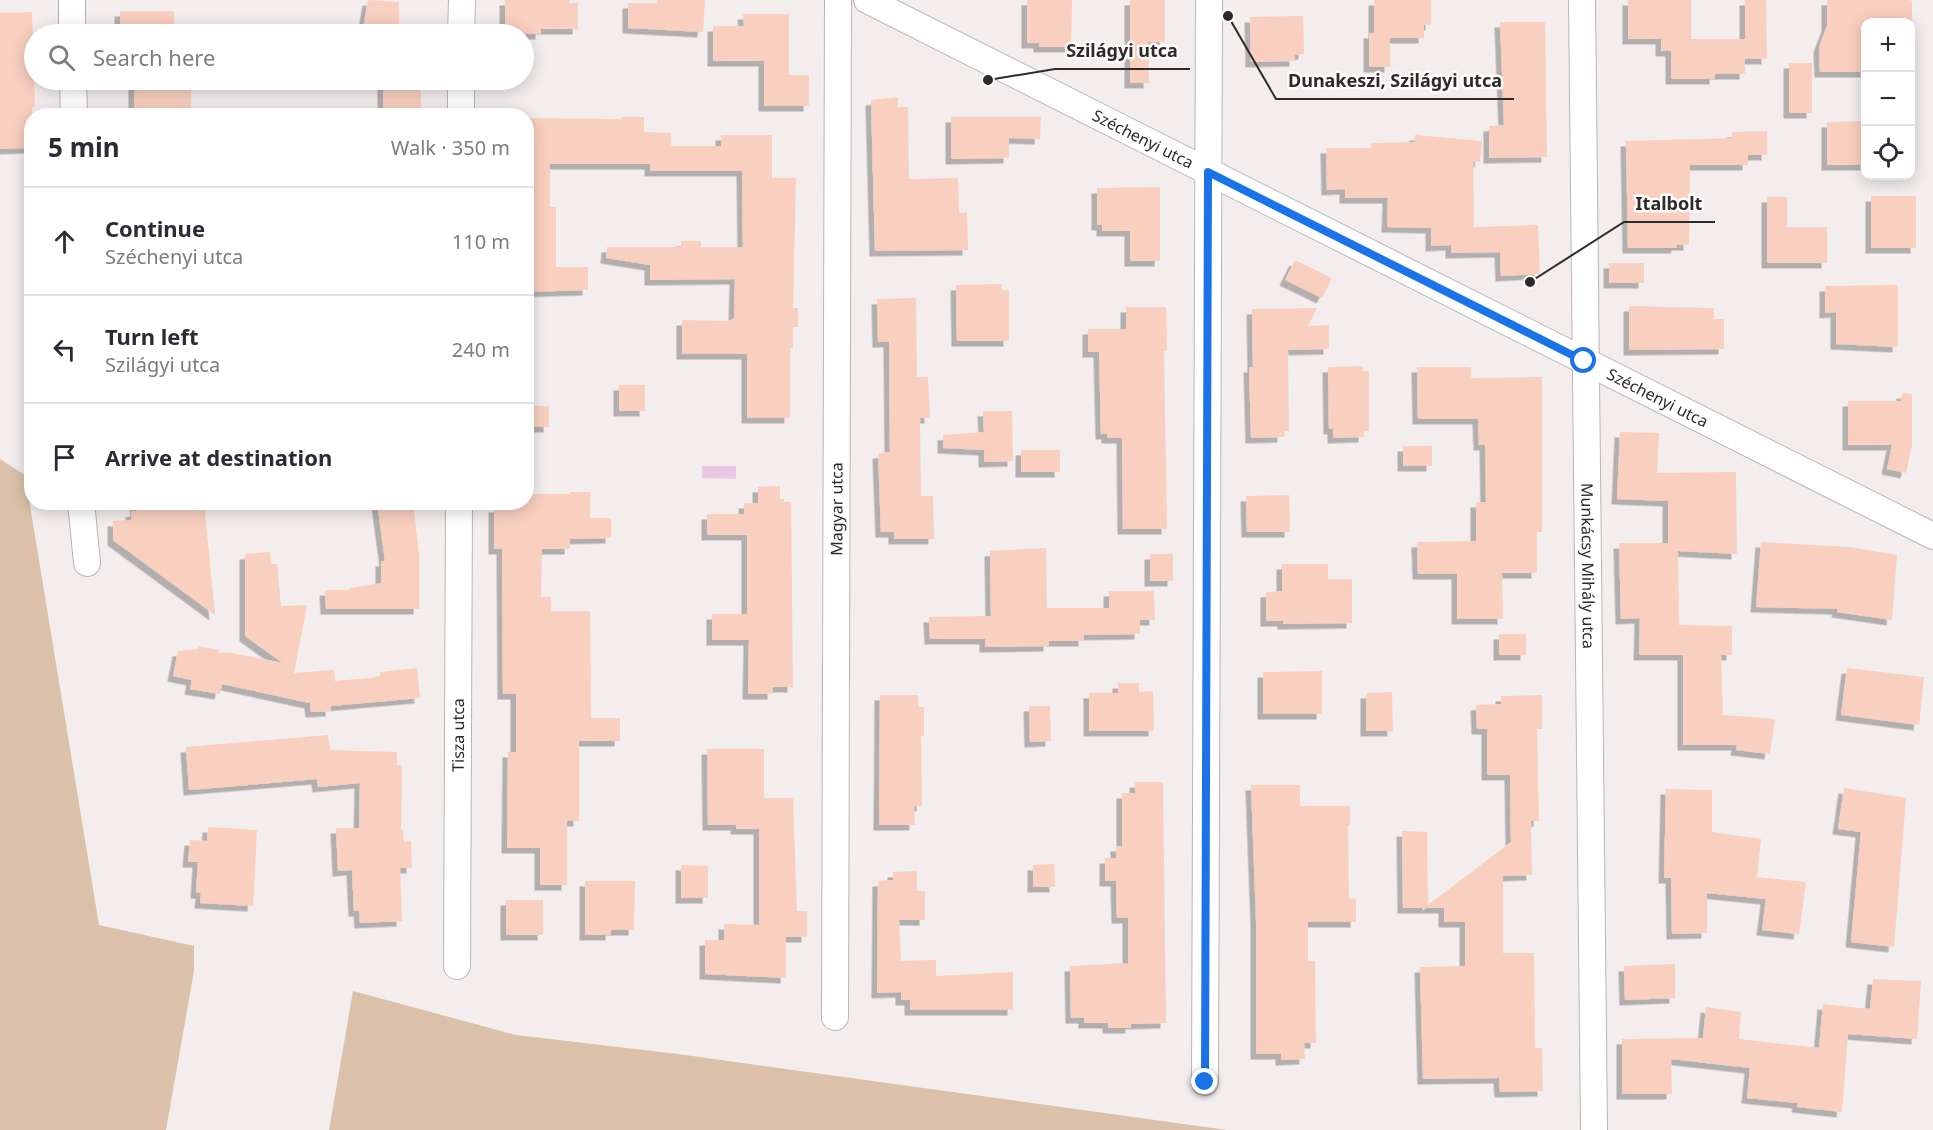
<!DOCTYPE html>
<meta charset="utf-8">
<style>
:root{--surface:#fff;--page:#f7f7f7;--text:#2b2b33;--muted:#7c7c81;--line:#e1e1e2}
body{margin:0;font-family:"Noto Sans",sans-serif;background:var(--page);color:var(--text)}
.controls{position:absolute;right:18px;top:18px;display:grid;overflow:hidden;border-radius:12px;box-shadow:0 3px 15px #0003}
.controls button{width:54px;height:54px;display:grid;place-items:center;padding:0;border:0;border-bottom:2px solid var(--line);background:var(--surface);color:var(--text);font:30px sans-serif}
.stop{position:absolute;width:18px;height:18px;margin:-14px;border:4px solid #1a73e8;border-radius:50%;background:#fff}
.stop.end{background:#1a73e8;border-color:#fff;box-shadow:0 2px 6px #0008}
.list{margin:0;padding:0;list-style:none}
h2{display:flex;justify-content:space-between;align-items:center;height:78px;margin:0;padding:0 24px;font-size:26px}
h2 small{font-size:20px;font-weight:400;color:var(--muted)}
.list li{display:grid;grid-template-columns:39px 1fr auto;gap:18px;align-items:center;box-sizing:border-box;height:108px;padding:0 24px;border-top:2px solid var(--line)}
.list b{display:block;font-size:22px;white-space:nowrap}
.list p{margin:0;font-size:20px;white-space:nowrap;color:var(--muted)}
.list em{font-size:20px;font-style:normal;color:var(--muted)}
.icon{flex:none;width:33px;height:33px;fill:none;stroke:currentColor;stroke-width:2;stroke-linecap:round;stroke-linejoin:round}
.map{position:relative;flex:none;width:1933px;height:1130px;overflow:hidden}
.search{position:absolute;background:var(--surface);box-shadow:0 3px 15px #0003;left:24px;top:24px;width:510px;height:66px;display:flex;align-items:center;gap:15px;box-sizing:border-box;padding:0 21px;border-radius:33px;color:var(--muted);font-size:22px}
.panel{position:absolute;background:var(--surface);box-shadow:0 3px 15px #0003;left:24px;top:108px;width:510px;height:402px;border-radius:24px}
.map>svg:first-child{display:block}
</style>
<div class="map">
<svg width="1933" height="1130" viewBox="0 0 1933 1130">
<defs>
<filter id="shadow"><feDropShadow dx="-5.5" dy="5.5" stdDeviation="0" flood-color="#0004"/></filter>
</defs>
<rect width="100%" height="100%" fill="#f3eeed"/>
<path fill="#dbc1a9" d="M0,459L25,475L99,925L194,946V971L166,1130H0Z
M353,991L516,1035L678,1054L1227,1130H329Z"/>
<path fill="#eac7e2" d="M702,466H736V479L702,478Z"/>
<path fill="#f9cfbf" filter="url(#shadow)" d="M368,0L399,2V34H362Z
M505,0H570V3H578V29H541V34H505Z
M657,0H705L703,32L628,28V3H657Z
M1027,0H1072L1071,47H1039V43H1027Z
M1130,0H1165V42H1148L1149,83H1130Z
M1374,0H1431V25H1424V38H1390V67H1369V33H1374Z
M1628,0H1691V39H1745V0H1766L1767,59H1745V74H1715V79H1671V51H1661V39H1628Z
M1827,0H1909L1912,1V22H1866V72H1820L1819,47L1827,26Z
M120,11H174V34H120Z
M32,12L35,107H32V148L0,149V13Z
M743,14H789V75H809V106H764V61H713V26H744Z
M1303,16L1304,54L1295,55V61L1251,62L1250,17Z
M1500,22H1545L1547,157L1489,158V126L1504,125Z
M1789,63H1812V113H1789Z
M383,80H421V116H383Z
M134,82H158V90H191V113L134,114Z
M898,97V107H908L909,179L958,178L959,213L967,212L968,250L875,251L871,100Z
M621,117H644V132L671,133V146H721V135H772V178H796L793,308H798V327H793V348H790V418H747V354H682V320L729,321L734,318L735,279L650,280V265L606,258L607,247H681V241H701V247H743L742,171H650V164H550V207H556V267H588V290L526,292V118L621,119Z
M951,117H1041L1040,139L1009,138V158L951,159Z
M1866,121V165H1827V122Z
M1767,131V155H1748V165H1690L1689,245H1677L1676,248H1628L1626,141L1732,138V132Z
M1415,135L1482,141L1480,162L1473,161L1474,227L1538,225L1540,274L1501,276L1500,252L1451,253V245L1431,246V228L1387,227L1388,198H1345V189L1327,190L1326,148H1371V143L1414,142Z
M1160,187V261H1130V231H1102V225H1097V188Z
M1871,196H1916V248H1871Z
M1767,197H1787V227H1827V263H1767Z
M1295,260L1332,278L1322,298L1285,280Z
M1609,263H1644V283H1609Z
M1002,284V290H1009V341H957L956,285Z
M1898,285V347L1836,344V312L1825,313V286Z
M916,298L917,377H928L930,418H920L921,496H933L934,539H894V532H881L878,453L890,452L889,342H878L877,299Z
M1629,306L1714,308V319H1724V349L1629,350Z
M1126,307H1166L1167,351H1164L1167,529H1123L1122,438H1107V434H1101L1099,352H1088V329H1126Z
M1317,308L1308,326L1329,325V349L1288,350L1289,431H1283V437L1251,438L1249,367H1253L1252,309Z
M1363,366V371H1369V431H1364V437L1333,438V429H1329L1328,367Z
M1417,367H1471V378L1542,377V532H1537V573H1502L1503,619H1457V574H1418L1417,542L1476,541V502H1486L1485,445H1479L1478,419H1418Z
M619,385H645V411H619Z
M1902,393L1912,394V445L1906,473L1887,469L1892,445H1848V401H1901Z
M526,406H549V427H526Z
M983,411H1012L1013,461L984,462V450L943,448V435L984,432Z
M1620,432L1659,433L1657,473L1736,472L1737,554L1678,551L1679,625L1732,626V655H1721L1723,715L1775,719L1770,754L1736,750L1737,745H1683V655H1639L1640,618L1621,619L1619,543H1668V501L1617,499Z
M1403,446H1432V466H1403Z
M1021,450H1060V472H1021Z
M780,486V499H784V502H791L793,687H773V694H748L749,640H712V614H747V535H707V514H744V503H758V487Z
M570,492H590V518H611V538L570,539V549H542L541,597H551V611H590L591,718H620V741H579V821H567V885H540V848H507L508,752H516V694H503L502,549H494V507H514V502H526V494H570Z
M1289,495L1290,532H1247L1246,496Z
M135,502H204L215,615L113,540V521L131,520V512L136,511Z
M377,502H413L419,554V609H326L325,590H349V588L381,583V561H385Z
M1761,542L1848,547L1897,555L1892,620L1837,612L1838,609L1756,607Z
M1046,548L1047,608H1109V591H1154L1155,620H1140V634L1084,635V641H1049V646L985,647V639H930L929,617L991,616L990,551Z
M270,552L271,564H277L281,606L307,605L294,673L334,670L335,681L380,677V672L417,668L420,698L331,706V711L311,712L310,703L222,684L220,694L190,689L192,680L173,676L178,651L198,649V646L219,650V653H232L283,663L245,636V554Z
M1150,554H1173V581H1150Z
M1282,564H1328V579H1352V623L1283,624V621H1266V592L1282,591Z
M1499,634H1526V655H1499Z
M1847,668L1924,677L1919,725L1841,715Z
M1322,671V714H1263V672Z
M1118,683H1139V692L1153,691L1154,731H1089V693H1118Z
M1392,692L1393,731H1366V693Z
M880,695H918V707H924V736H921L922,806H914L915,825H879Z
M1542,695V729H1537L1539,821H1531L1532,875L1503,876V953H1534L1535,1048H1542L1543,1091L1500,1092L1499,1078L1423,1079L1420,967L1465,966V922H1444V908H1403L1402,831L1427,832L1428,905L1511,842L1510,775H1487V729H1477L1476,705L1501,704V696Z
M1029,706H1050L1051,741L1030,742Z
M328,735L330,750L397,752V765H402L401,830H403L404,842L411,841L412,868H400L402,921L360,923L359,911H354L352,870L338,871L336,828H359L360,783L318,787L317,779L189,790L186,747Z
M707,749H764V798H793L797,911H807V937H786V978L705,974V940H724V924L759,925V829H736V825H708Z
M1135,782H1163L1166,1023L1131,1024V1028H1108V1023H1084V1018H1071L1070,966L1128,963V918H1117L1116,881H1105V858H1116V846H1122V793H1135Z
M1251,785H1300V806H1350V825H1348L1349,899L1356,898V922H1308V961H1315L1316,1043H1304L1305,1059L1281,1060V1054H1256V921Z
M1844,788L1906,798L1894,947L1851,942L1861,832L1838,829Z
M1666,789L1712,790V832L1761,839L1757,877L1806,882L1799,934L1762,930L1766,899L1707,893V933L1672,934L1671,878H1664Z
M208,827L257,830L253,906L200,903L201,893H196L198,862H188L190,840L207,841Z
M1054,864L1055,887H1033V865Z
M681,865L708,866V898H681Z
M917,871V891H925V920H899L901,961L936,960V976L1013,972V1010H910V1000H901V992L877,993L878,881L893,880V872Z
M585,881H635L634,930H611V935H585Z
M506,900H543V935H506Z
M1675,964V998L1625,1000L1624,966Z
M1873,979L1921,981L1917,1039L1848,1034L1842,1112L1797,1107L1798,1103L1747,1098L1750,1068L1671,1059L1672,1094H1622V1039L1703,1038L1706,1007L1741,1012L1739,1039L1819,1048L1823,1004L1870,1009Z"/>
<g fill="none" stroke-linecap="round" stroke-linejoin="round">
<defs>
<g id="minor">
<path d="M72,0V34"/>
<path id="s1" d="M867,0L1933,536"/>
<path id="s2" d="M1582,0L1594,1130"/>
<path d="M461,34L462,0"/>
<path d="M73,80L74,116"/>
<path d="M461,116V80"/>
<path d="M81,502L87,563"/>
<path id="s3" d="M457,966L459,502"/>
<path id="s4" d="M835,1017L838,0"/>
<path d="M1205,1082L1209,0"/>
</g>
</defs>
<use href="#minor" stroke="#bab5b5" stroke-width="28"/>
<use href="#minor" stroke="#fff" stroke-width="26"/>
</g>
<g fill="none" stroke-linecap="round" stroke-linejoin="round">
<path stroke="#1a73e8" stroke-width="8" d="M1205,1082L1208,172L1584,361"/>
</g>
<g text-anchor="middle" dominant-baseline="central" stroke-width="5" stroke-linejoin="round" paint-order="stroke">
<g font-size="16" fill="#2c2a2a" stroke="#fefbfb">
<text stroke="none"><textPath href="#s1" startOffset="309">Széchenyi utca</textPath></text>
<text stroke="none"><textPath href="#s1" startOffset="885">Széchenyi utca</textPath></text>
<text stroke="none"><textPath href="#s4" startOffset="508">Magyar utca</textPath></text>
<text stroke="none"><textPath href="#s2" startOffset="566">Munkácsy Mihály utca</textPath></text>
<text stroke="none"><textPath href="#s3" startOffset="231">Tisza utca</textPath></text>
</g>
</g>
<path fill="none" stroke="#2c2a2a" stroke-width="2" d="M988 80L1055 69H1190M1228 16L1276 99H1514M1530 282L1624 222H1715"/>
<g fill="#2c2a2a" stroke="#fefbfb" stroke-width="2">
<circle cx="988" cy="80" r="6"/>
<circle cx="1228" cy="16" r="6"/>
<circle cx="1530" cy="282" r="6"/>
</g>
<g font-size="18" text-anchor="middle" font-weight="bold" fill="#2c2a2a" stroke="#fefbfb" stroke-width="5" stroke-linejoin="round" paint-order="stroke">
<text x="1122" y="57">Szilágyi utca</text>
<text x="1395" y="87">Dunakeszi, Szilágyi utca</text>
<text x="1669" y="210">Italbolt</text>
</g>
</svg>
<div class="controls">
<button>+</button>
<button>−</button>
<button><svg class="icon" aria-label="locate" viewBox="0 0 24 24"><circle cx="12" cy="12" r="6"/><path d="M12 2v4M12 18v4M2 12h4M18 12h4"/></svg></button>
</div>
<div class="stop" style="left:1584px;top:361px"></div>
<div class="stop end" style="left:1205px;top:1082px"></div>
<div class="search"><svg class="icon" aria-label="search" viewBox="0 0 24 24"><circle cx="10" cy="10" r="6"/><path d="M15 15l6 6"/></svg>Search here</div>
<section class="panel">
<h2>5 min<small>Walk · 350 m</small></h2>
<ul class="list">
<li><svg class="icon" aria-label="ahead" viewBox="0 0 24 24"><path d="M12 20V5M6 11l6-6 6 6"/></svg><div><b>Continue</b><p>Széchenyi utca</p></div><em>110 m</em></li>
<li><svg class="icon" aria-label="left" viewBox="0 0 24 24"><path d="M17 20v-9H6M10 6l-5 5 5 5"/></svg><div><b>Turn left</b><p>Szilágyi utca</p></div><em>240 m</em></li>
<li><svg class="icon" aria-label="arrive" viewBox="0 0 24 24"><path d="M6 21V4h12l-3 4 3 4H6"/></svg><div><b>Arrive at destination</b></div></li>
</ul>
</section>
</div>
